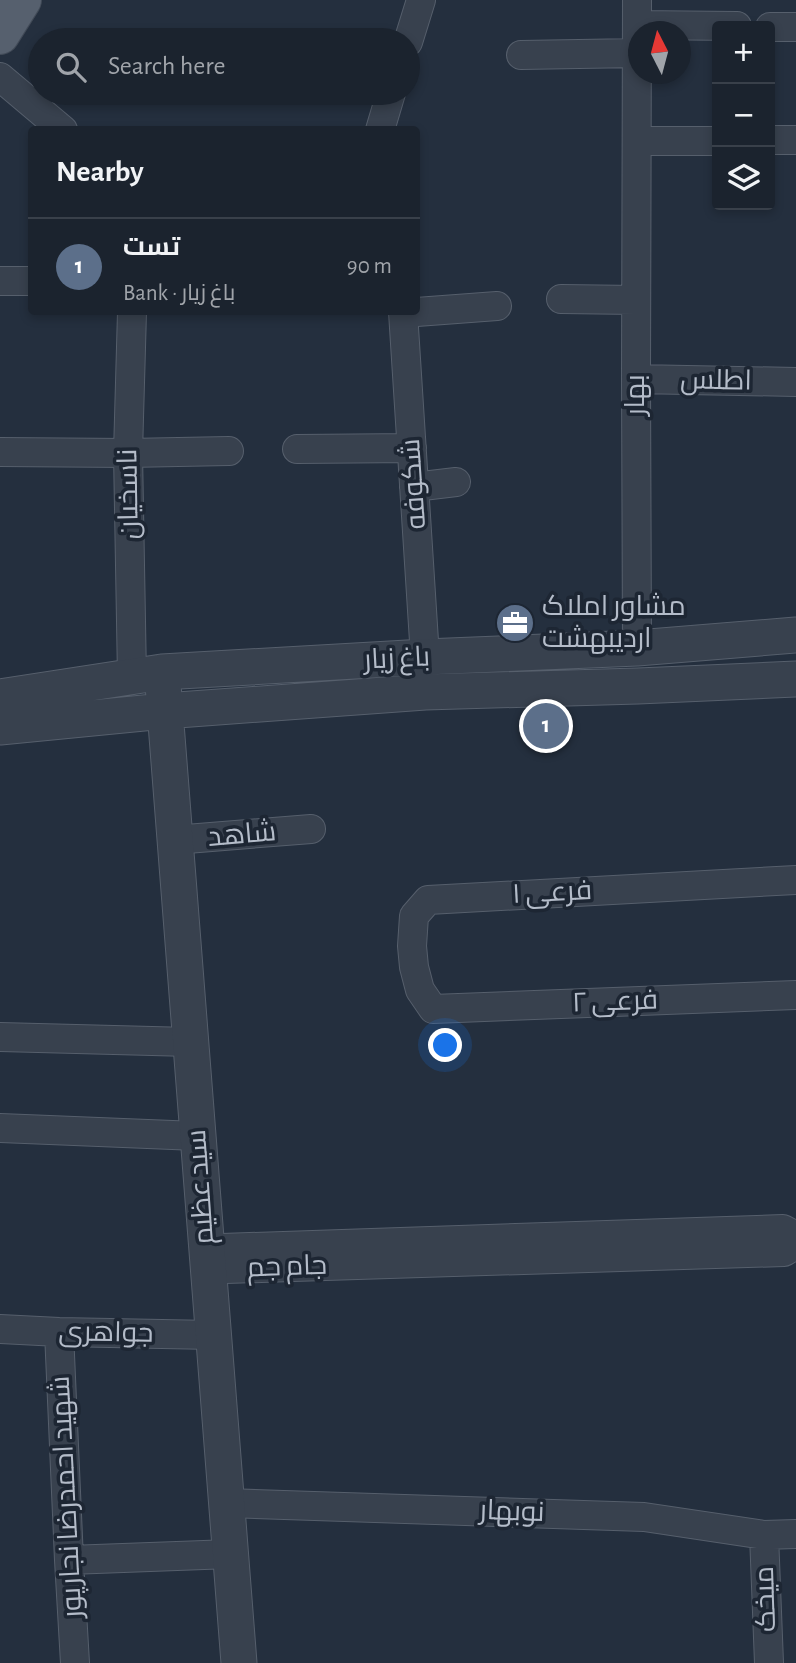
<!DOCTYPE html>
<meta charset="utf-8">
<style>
:root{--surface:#1b232e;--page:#282f3a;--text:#f1f3f6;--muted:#a0a4aa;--line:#39404a;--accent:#8ab4f8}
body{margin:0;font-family:"Alegreya Sans",Cairo,sans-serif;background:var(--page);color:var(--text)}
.controls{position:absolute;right:21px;top:21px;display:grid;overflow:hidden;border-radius:7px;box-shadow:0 4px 10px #0003}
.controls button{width:63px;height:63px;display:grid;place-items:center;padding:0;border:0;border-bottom:2px solid var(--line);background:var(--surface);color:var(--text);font:35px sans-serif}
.compass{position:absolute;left:628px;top:21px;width:63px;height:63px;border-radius:50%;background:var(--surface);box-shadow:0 4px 10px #0003;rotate:354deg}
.you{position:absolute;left:446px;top:1046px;width:24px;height:24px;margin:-18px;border:5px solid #fff;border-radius:50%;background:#1a73e8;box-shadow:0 0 0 10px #1a73e833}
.badge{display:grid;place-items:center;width:46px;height:46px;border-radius:50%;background:var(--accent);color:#fff;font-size:23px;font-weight:700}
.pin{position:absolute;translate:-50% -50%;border:4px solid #fff;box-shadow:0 2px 7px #0006}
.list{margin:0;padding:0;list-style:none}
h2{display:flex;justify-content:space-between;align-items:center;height:91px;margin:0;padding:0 28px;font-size:30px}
h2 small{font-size:23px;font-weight:400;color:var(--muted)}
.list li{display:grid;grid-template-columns:46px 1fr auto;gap:21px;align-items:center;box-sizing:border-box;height:98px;padding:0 28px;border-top:2px solid var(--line)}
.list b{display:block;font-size:26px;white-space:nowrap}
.list p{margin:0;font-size:23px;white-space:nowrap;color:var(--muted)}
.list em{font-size:23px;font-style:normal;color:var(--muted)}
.icon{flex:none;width:38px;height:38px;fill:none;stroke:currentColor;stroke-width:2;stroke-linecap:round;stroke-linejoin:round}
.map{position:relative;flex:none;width:796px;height:1663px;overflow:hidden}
.search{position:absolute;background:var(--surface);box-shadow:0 4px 10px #0003;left:28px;top:28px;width:392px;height:77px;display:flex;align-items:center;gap:18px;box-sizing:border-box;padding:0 24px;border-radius:38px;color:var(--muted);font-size:26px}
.panel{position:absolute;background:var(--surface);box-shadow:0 4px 10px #0003;left:28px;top:126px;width:392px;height:189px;border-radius:7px}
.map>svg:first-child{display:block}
</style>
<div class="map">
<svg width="796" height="1663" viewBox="0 0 796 1663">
<rect width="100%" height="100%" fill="#242f3e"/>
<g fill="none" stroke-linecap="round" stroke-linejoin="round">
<defs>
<path id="minor" d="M637,0L636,379L637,648
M637,25L737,26
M770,27H796
M408,42L421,0
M521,55L637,53
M0,77L63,130
M380,130L391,93
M770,140H796
M637,141H717
M0,281H32
M561,299L636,300
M403,312L425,657
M403,313L497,306
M636,379L796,382
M297,449L412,448
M0,452L128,453L229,451
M414,487L456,482
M132,677L128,453L132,312
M174,840L311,829
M796,880L428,900L414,916L412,946L414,967L420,990L433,1009L796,995
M0,1037L190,1042
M0,1128L197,1136
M796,1236L783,1229L222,1248L207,1259L226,1269L784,1252L796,1245
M0,1329L59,1332L213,1335
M59,1332L69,1560L75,1663
M227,1503L644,1517L764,1535L796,1534
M764,1535L769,1663
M69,1560L231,1554"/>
<path id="tertiary" d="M162,672L239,1663
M0,697L162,672L425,657L637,648L796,635
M0,727L164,711L425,692L638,686L796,679"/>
<path id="primary" d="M0,35L22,0"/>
</defs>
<use href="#minor" stroke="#565f6c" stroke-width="30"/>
<use href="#tertiary" stroke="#565f6c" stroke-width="37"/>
<use href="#primary" stroke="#414a57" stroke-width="40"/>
<use href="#minor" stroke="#38414e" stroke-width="28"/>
<use href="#tertiary" stroke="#38414e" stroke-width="35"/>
<use href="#primary" stroke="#56606e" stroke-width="38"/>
</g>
<defs>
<symbol id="office-disc" viewBox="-11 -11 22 22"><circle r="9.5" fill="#5c6f8a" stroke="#1d2633"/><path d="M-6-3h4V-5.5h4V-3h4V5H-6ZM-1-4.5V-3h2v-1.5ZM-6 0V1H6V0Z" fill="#fff"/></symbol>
</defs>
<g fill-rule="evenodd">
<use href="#office-disc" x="493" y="601" width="44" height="44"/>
</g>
<g text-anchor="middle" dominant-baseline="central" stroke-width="7" stroke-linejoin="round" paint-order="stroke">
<g font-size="28" fill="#b4bcc9" stroke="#1d2633">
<text transform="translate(716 381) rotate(1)">اطلس</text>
<text transform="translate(636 395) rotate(-90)">بهار</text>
<text transform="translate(414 484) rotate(-94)">شکوفه</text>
<text transform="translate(129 494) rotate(-91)">ناسخیان</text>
<text transform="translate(397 659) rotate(-3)">باغ زیار</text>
<text transform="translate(242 835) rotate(-5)">شاهد</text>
<text transform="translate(552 893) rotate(-3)">فرعی ۱</text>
<text transform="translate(615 1002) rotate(-2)">فرعی ۲</text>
<text transform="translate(201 1187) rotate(-94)">سید عظیم</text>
<text transform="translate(287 1267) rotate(-2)">جام جم</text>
<text transform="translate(106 1333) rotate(1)">جواهری</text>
<text transform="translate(67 1497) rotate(-93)">شهید احمدرضا نجارپور</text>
<text transform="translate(512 1512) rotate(2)">نوبهار</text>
<text transform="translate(766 1599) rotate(-92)">میخک</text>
</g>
<g font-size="28" fill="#b4bcc9" stroke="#1d2633" text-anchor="start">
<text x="542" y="607">مشاور املاک<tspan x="542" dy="32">اردیبهشت</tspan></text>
</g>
</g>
</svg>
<div class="controls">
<button>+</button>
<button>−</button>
<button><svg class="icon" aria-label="layers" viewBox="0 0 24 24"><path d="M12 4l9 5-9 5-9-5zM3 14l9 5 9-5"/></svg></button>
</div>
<svg class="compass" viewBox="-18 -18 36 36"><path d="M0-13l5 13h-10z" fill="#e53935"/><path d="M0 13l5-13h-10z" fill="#a0a4aa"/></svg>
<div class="you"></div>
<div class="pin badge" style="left:546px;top:726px;background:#5c6f8a">1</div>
<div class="search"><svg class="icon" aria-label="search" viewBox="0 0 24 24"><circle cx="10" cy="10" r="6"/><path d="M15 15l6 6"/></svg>Search here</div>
<section class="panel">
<h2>Nearby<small></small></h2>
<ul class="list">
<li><span class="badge" style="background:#5c6f8a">1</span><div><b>تست</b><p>Bank · باغ زیار</p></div><em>90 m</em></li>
</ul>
</section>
</div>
